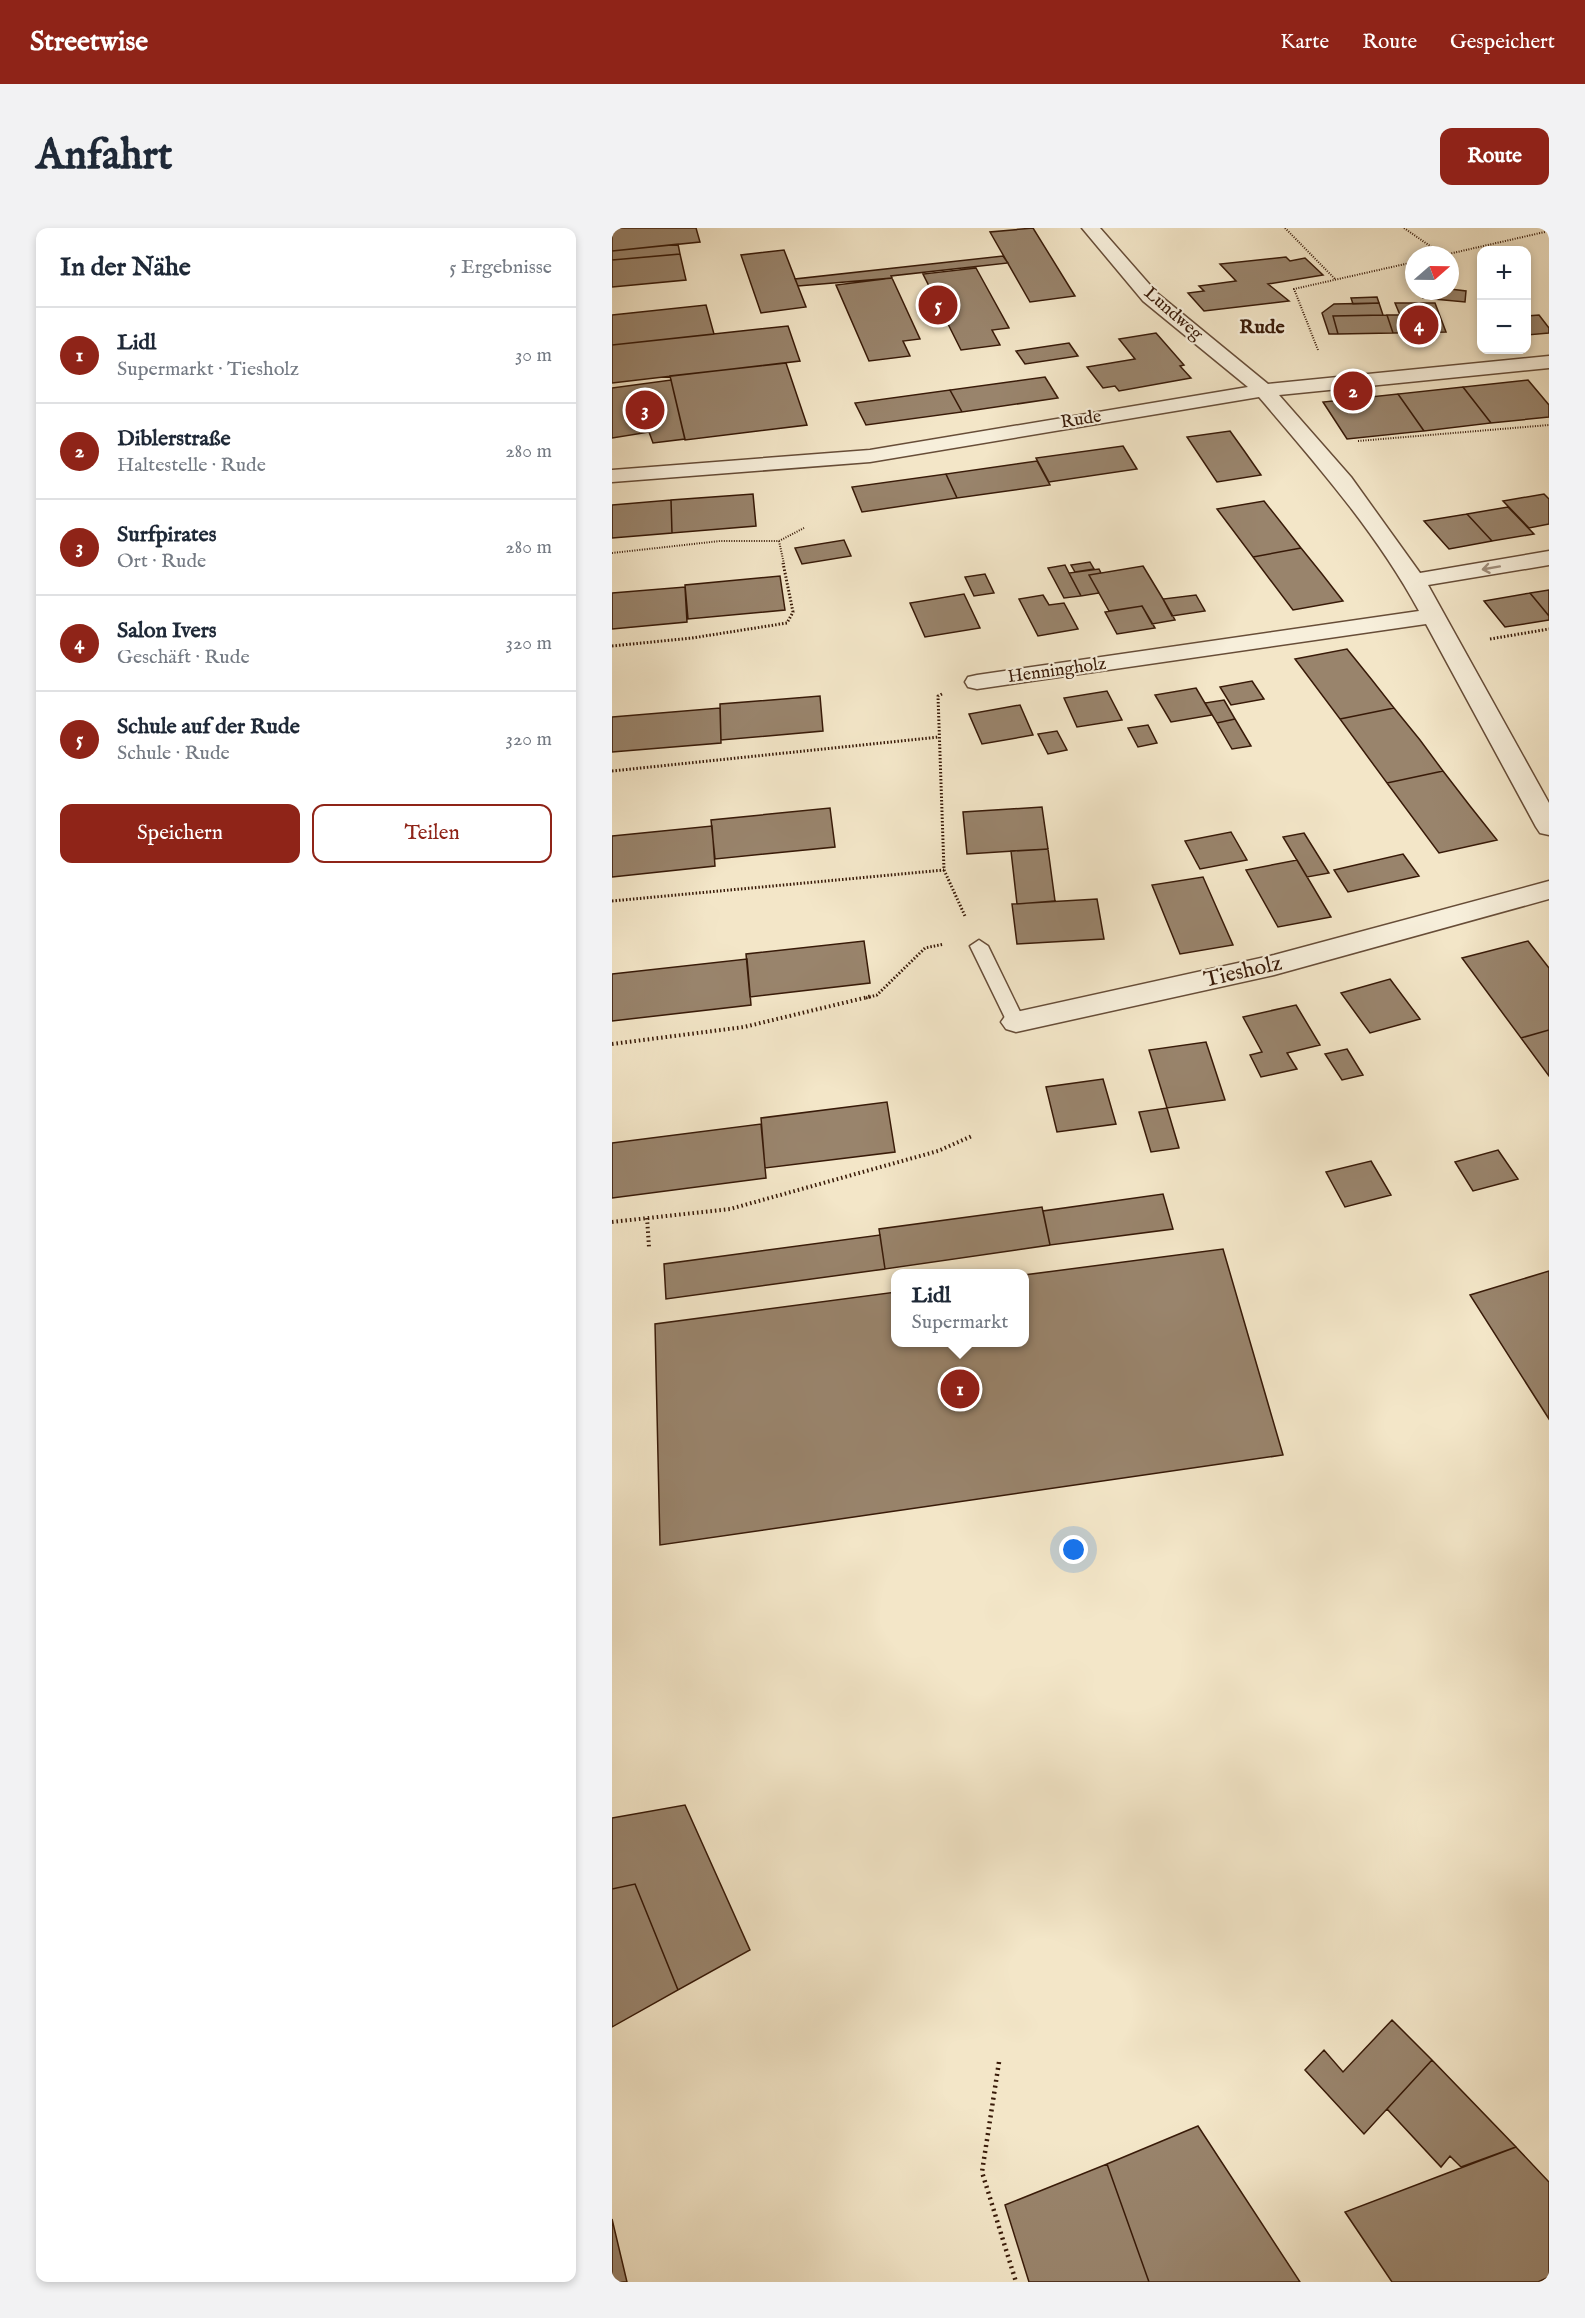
<!DOCTYPE html>
<html lang="de">
<meta charset="utf-8">
<style>
:root{--surface:#fff;--page:#f2f2f3;--text:#1f2937;--muted:#747a83;--line:#e0e1e3;--accent:#8f2418}
body{margin:0;font-family:"IM FELL English",serif;background:var(--page);color:var(--text)}
.controls{position:absolute;right:18px;top:18px;display:grid;overflow:hidden;border-radius:12px;box-shadow:0 3px 9px #0003}
.controls button{width:54px;height:54px;display:grid;place-items:center;padding:0;border:0;border-bottom:2px solid var(--line);background:var(--surface);color:var(--text);font:30px sans-serif}
.compass{position:absolute;left:793px;top:18px;width:54px;height:54px;border-radius:50%;background:var(--surface);box-shadow:0 3px 9px #0003;rotate:70deg}
.you{position:absolute;left:462px;top:1322px;width:21px;height:21px;margin:-15px;border:4px solid #fff;border-radius:50%;background:#1a73e8;box-shadow:0 0 0 9px #1a73e833}
.badge{display:grid;place-items:center;width:39px;height:39px;border-radius:50%;background:var(--accent);color:#fff;font-size:20px;font-weight:700}
.pin{position:absolute;translate:-50% -50%;border:3px solid #fff;box-shadow:0 2px 6px #0006}
.popup{position:absolute;left:279px;top:1041px;width:138px;height:78px;box-sizing:border-box;display:grid;place-content:center;border-radius:12px;background:var(--surface);filter:drop-shadow(0 2px 4px #0005);font-size:20px;white-space:nowrap;color:var(--muted)}
.popup b{font-size:22px;color:var(--text)}
.popup::after{content:'';position:absolute;left:50%;top:100%;margin-left:-12px;border:12px solid transparent;border-top-color:var(--surface)}
.list{margin:0;padding:0;list-style:none}
h2{display:flex;justify-content:space-between;align-items:center;height:78px;margin:0;padding:0 24px;font-size:26px}
h2 small{font-size:20px;font-weight:400;color:var(--muted)}
.list li{display:grid;grid-template-columns:39px 1fr auto;gap:18px;align-items:center;box-sizing:border-box;height:96px;padding:0 24px;border-top:2px solid var(--line)}
.list b{display:block;font-size:22px;white-space:nowrap}
.list p{margin:0;font-size:20px;white-space:nowrap;color:var(--muted)}
.list em{font-size:20px;font-style:normal;color:var(--muted)}
.actions{display:flex;gap:12px;padding:18px 24px}
.actions a{flex:1;padding:14px 0;border:2px solid var(--accent);border-radius:12px;text-align:center;font-size:21px;color:var(--accent)}
.actions .main{background:var(--accent);color:#fff}
.map{position:relative;flex:none;width:937px;height:2054px;overflow:hidden;border-radius:12px}
header{display:flex;align-items:center;gap:36px;box-sizing:border-box;height:84px;padding:0 30px;background:var(--accent);color:#fff}
header strong{font-size:28px}
nav{display:flex;gap:33px;margin-inline-start:auto;font-size:21px}
.intro{display:flex;align-items:center;justify-content:space-between;box-sizing:border-box;height:144px;padding:0 36px}
h1{margin:0;font-size:42px}
.button{padding:15px 27px;border-radius:12px;background:var(--accent);color:#fff;font-size:21px;font-weight:700}
main{display:flex;gap:36px;padding:0 36px}
aside{flex:1;background:var(--surface);border-radius:12px;box-shadow:0 3px 9px #0003}
.map>svg:first-child{display:block}
</style>
<header>
<strong>Streetwise</strong>
<nav><a>Karte</a><a>Route</a><a>Gespeichert</a></nav>
</header>
<div class="intro"><h1>Anfahrt</h1><a class="button">Route</a></div>
<main>
<aside>
<h2>In der Nähe<small>5 Ergebnisse</small></h2>
<ul class="list">
<li><span class="badge">1</span><div><b>Lidl</b><p>Supermarkt · Tiesholz</p></div><em>30 m</em></li>
<li><span class="badge">2</span><div><b>Diblerstraße</b><p>Haltestelle · Rude</p></div><em>280 m</em></li>
<li><span class="badge">3</span><div><b>Surfpirates</b><p>Ort · Rude</p></div><em>280 m</em></li>
<li><span class="badge">4</span><div><b>Salon Ivers</b><p>Geschäft · Rude</p></div><em>320 m</em></li>
<li><span class="badge">5</span><div><b>Schule auf der Rude</b><p>Schule · Rude</p></div><em>320 m</em></li>
</ul>
<div class="actions"><a class="main">Speichern</a><a>Teilen</a></div>
</aside>
<div class="map">
<svg width="937" height="2054" viewBox="0 0 937 2054">
<rect width="100%" height="100%" fill="#f3e6c8"/>
<filter id="stains"><feTurbulence type="fractalNoise" baseFrequency=".00333" numOctaves="4"/><feColorMatrix values="0 0 0 0 .2 0 0 0 0 .09 0 0 0 0 .02 0 0 0 .5 -.17"/></filter>
<radialGradient id="worn" r=".72"><stop offset=".6" stop-color="#630" stop-opacity="0"/><stop offset="1" stop-color="#630" stop-opacity=".3"/></radialGradient>
<path fill="#99846c" stroke="#381a08" stroke-width="1.5" d="M0,0H84L88,14L0,23Z
M421,0L463,68L418,74L378,4Z
M66,16L68,26L0,32V23Z
M172,22L194,79L149,85L129,27Z
M68,26L74,52L0,59V32Z
M391,28L396,35L279,48L280,50L186,58L183,51Z
M674,29L678,33L693,30L711,47L656,56L677,73L592,83L576,65L592,63L587,58L624,53L608,36Z
M364,40L397,100L380,102L388,117L349,122L311,46Z
M280,50L308,111L291,113L298,128L257,133L224,57Z
M838,61L854,63L853,74L811,70V66L827,67L828,63Z
M765,69L767,75L741,76L739,70Z
M767,75L771,87L721,88L726,106H717L710,85L722,76Z
M783,75H823L834,104L781,105L775,87H788Z
M94,77L102,106L0,117V87Z
M775,87L781,105L726,106L721,88Z
M927,87L937,100V105L915,107V88Z
M176,98L188,133L0,155V117Z
M544,105L572,137L568,138L579,150L507,163L503,158L491,160L475,139L523,131L507,111Z
M457,115L466,128L413,136L404,123Z
M174,135L195,197L73,212L58,148Z
M433,149L446,170L350,184L338,162Z
M59,152L73,211L41,215L37,204L0,210V160Z
M916,152L937,177V189L879,195L851,159Z
M851,159L879,195L812,203L786,166Z
M338,162L350,184L254,197L243,175Z
M786,166L812,203L735,211L711,174Z
M618,203L633,224L649,247L605,254L575,209Z
M511,218L525,241L437,254L424,230Z
M425,233L438,257L345,270L334,246Z
M334,246L345,270L250,284L240,259Z
M141,266L144,298L60,305L59,272Z
M932,266L937,271V296L917,300L891,273Z
M59,272L60,305L0,310V277Z
M652,273L671,297L689,320L641,329L605,281Z
M896,279L922,306L880,313L855,286Z
M855,286L880,313L837,321L812,293Z
M232,312L239,328L190,336L183,320Z
M689,320L710,346L731,373L681,382L641,329Z
M478,334L482,341L463,344L459,337Z
M453,337L457,345L469,368L452,370L436,340Z
M531,338L551,371L563,392L540,396L530,378L497,383L477,347Z
M487,341L489,345L477,347L487,365L469,368L457,345Z
M373,346L382,365L362,368L353,349Z
M168,348L173,382L76,391L73,357Z
M73,359L75,394L0,401V365Z
M937,362V388L918,365Z
M918,365L937,388V392L893,399L872,373Z
M352,366L368,400L313,409L298,375Z
M431,367L437,377L452,375L466,401L426,408L407,371Z
M584,367L593,383L560,388L551,371Z
M530,378L543,400L505,406L493,384Z
M735,421L760,452L782,480L728,491L683,431Z
M640,453L652,471L619,477L608,459Z
M584,460L600,487L559,494L543,467Z
M495,463L510,492L465,499L452,470Z
M208,468L211,503L109,512L108,476Z
M612,472L623,491L605,495L593,475Z
M408,477L421,507L370,516L357,486Z
M108,480L109,515L0,524V489Z
M782,480L808,512L831,543L775,555L728,491Z
M623,491L639,518L620,521L605,495Z
M536,497L545,515L526,519L516,500Z
M445,503L455,522L436,526L426,506Z
M831,543L858,578L885,612L827,625L775,555Z
M430,579L436,621L355,626L351,584Z
M218,580L223,619L103,631L99,592Z
M100,598L103,638L0,649V608Z
M619,604L635,632L588,641L573,613Z
M692,605L717,645L695,649L671,609Z
M436,621L443,673L405,676L399,623Z
M791,626L807,648L736,664L722,642Z
M685,632L719,689L666,699L634,642Z
M591,649L621,717L568,726L540,657Z
M485,671L492,711L405,716L400,676Z
M252,713L258,755L138,769L134,726Z
M916,713L937,740V802L909,810L850,730Z
M135,731L139,777L0,793V746Z
M778,751L808,791L758,805L729,765Z
M684,777L708,817L675,825L685,841L649,849L638,827L650,824L631,789Z
M937,802V848L909,810Z
M594,814L613,872L555,880L537,822Z
M735,821L751,847L730,852L713,826Z
M491,851L504,896L445,904L434,859Z
M275,874L283,924L153,940L149,890Z
M555,880L567,920L539,924L527,884Z
M149,896L154,950L0,970V915Z
M886,922L906,951L861,963L843,934Z
M759,933L779,967L733,979L714,944Z
M551,966L561,1001L438,1017L431,983Z
M430,979L438,1017L273,1041L267,1001Z
M268,1007L273,1041L54,1071L52,1036Z
M611,1021L671,1227L48,1317L43,1096L284,1064V1114H412V1047Z
M937,1043V1191L858,1067Z
M73,1577L138,1722L66,1762L23,1656L0,1661V1590Z
M23,1656L66,1762L0,1799V1661Z
M780,1792L820,1832L752,1906L693,1842L712,1822L731,1844Z
M820,1832L904,1919L849,1939L838,1928L829,1939L775,1881Z
M586,1898L688,2054H537L495,1936Z
M904,1919L937,1954V2049L926,2054H780L733,1984Z
M495,1936L537,2054H417L393,1977Z
M0,1991L15,2054H0Z"/>
<g fill="none" stroke-linecap="round" stroke-linejoin="round">
<defs>
<path id="service" d="M367,712L376,718L413,794L411,799H397L395,794L358,718Z"/>
<path id="minor" d="M470,0H488L545,65L656,156L937,128V140L667,167L739,249L808,345L937,323V337L816,357L937,575V607L928,605L924,599L814,396L365,461L356,459L353,454L356,449L365,447L807,383C764,304 705,237 647,169L258,234L0,254V242L258,222L636,159L531,73Z
M937,653V671L662,747L404,804L394,801L389,794L394,787L404,784L662,727Z"/>
</defs>
<use href="#service" stroke="#674d38" stroke-width="3"/>
<use href="#minor" stroke="#674d38" stroke-width="3"/>
<path stroke="#381a08" stroke-width="2" stroke-dasharray="1 1.5" stroke-linecap="butt" d="M673,0L723,51
M792,0L831,27
M832,27L937,3
M706,122L682,61L802,34
M746,213L937,197
M167,313L172,336
M0,325L108,313H167L192,300"/>
<path stroke="#381a08" stroke-width="3" stroke-dasharray="1.5 2" stroke-linecap="butt" d="M878,411L937,401
M0,418L80,410L175,395L181,384L171,335
M330,466L326,468L332,642L353,688
M0,543L327,509
M0,673L332,642
M254,770L265,767L313,720L332,716"/>
<path stroke="#381a08" stroke-width="4" stroke-dasharray="1.5 3" stroke-linecap="butt" d="M0,816L132,799L260,768
M35,990L37,1019
M0,994L118,981L326,923L360,908"/>
<path stroke="#381a08" stroke-width="4.5" stroke-dasharray="2 4" stroke-linecap="butt" d="M387,1834L370,1944L404,2054"/>
<use href="#service" fill="#f7efdb" fill-rule="evenodd"/>
<use href="#minor" fill="#f7efdb" fill-rule="evenodd"/>
</g>
<defs><path id="oneway-shaft" d="M-6 0H5M1.5-3L5.5 0L1.5 3" fill="none" stroke-width="1.6" stroke-linecap="round" stroke-linejoin="round" transform="scale(1.5)"/></defs>
<use stroke="#a18f7c" href="#oneway-shaft" transform="translate(879 340) rotate(170)"/>
<g text-anchor="middle" dominant-baseline="central" stroke-width="4.5" stroke-linejoin="round" paint-order="stroke">
<g font-size="18" fill="#381a08" stroke="#f7efdb">
<text transform="translate(561 86) rotate(41)">Lundweg</text>
<text transform="translate(469 192) rotate(-9)">Rude</text>
<text transform="translate(445 443) rotate(-8)">Henningholz</text>
</g>
<g font-size="20" font-weight="bold" fill="#381a08" stroke="#f7efdb">
<text x="650" y="99">Rude</text>
</g>
<g font-size="22" fill="#381a08" stroke="#f7efdb">
<text transform="translate(631 744) rotate(-13)">Tiesholz</text>
</g>
</g>
<rect width="100%" height="100%" filter="url(#stains)"/>
<rect width="100%" height="100%" fill="url(#worn)"/>
</svg>
<div class="controls">
<button>+</button>
<button>−</button>
</div>
<svg class="compass" viewBox="-18 -18 36 36"><path d="M0-13l5 13h-10z" fill="#e53935"/><path d="M0 13l5-13h-10z" fill="#747a83"/></svg>
<div class="you"></div>
<div class="pin badge" style="left:348px;top:1161px">1</div>
<div class="popup"><b>Lidl</b>Supermarkt</div>
<div class="pin badge" style="left:741px;top:163px">2</div>
<div class="pin badge" style="left:33px;top:182px">3</div>
<div class="pin badge" style="left:807px;top:97px">4</div>
<div class="pin badge" style="left:326px;top:77px">5</div>
</div>
</main>
